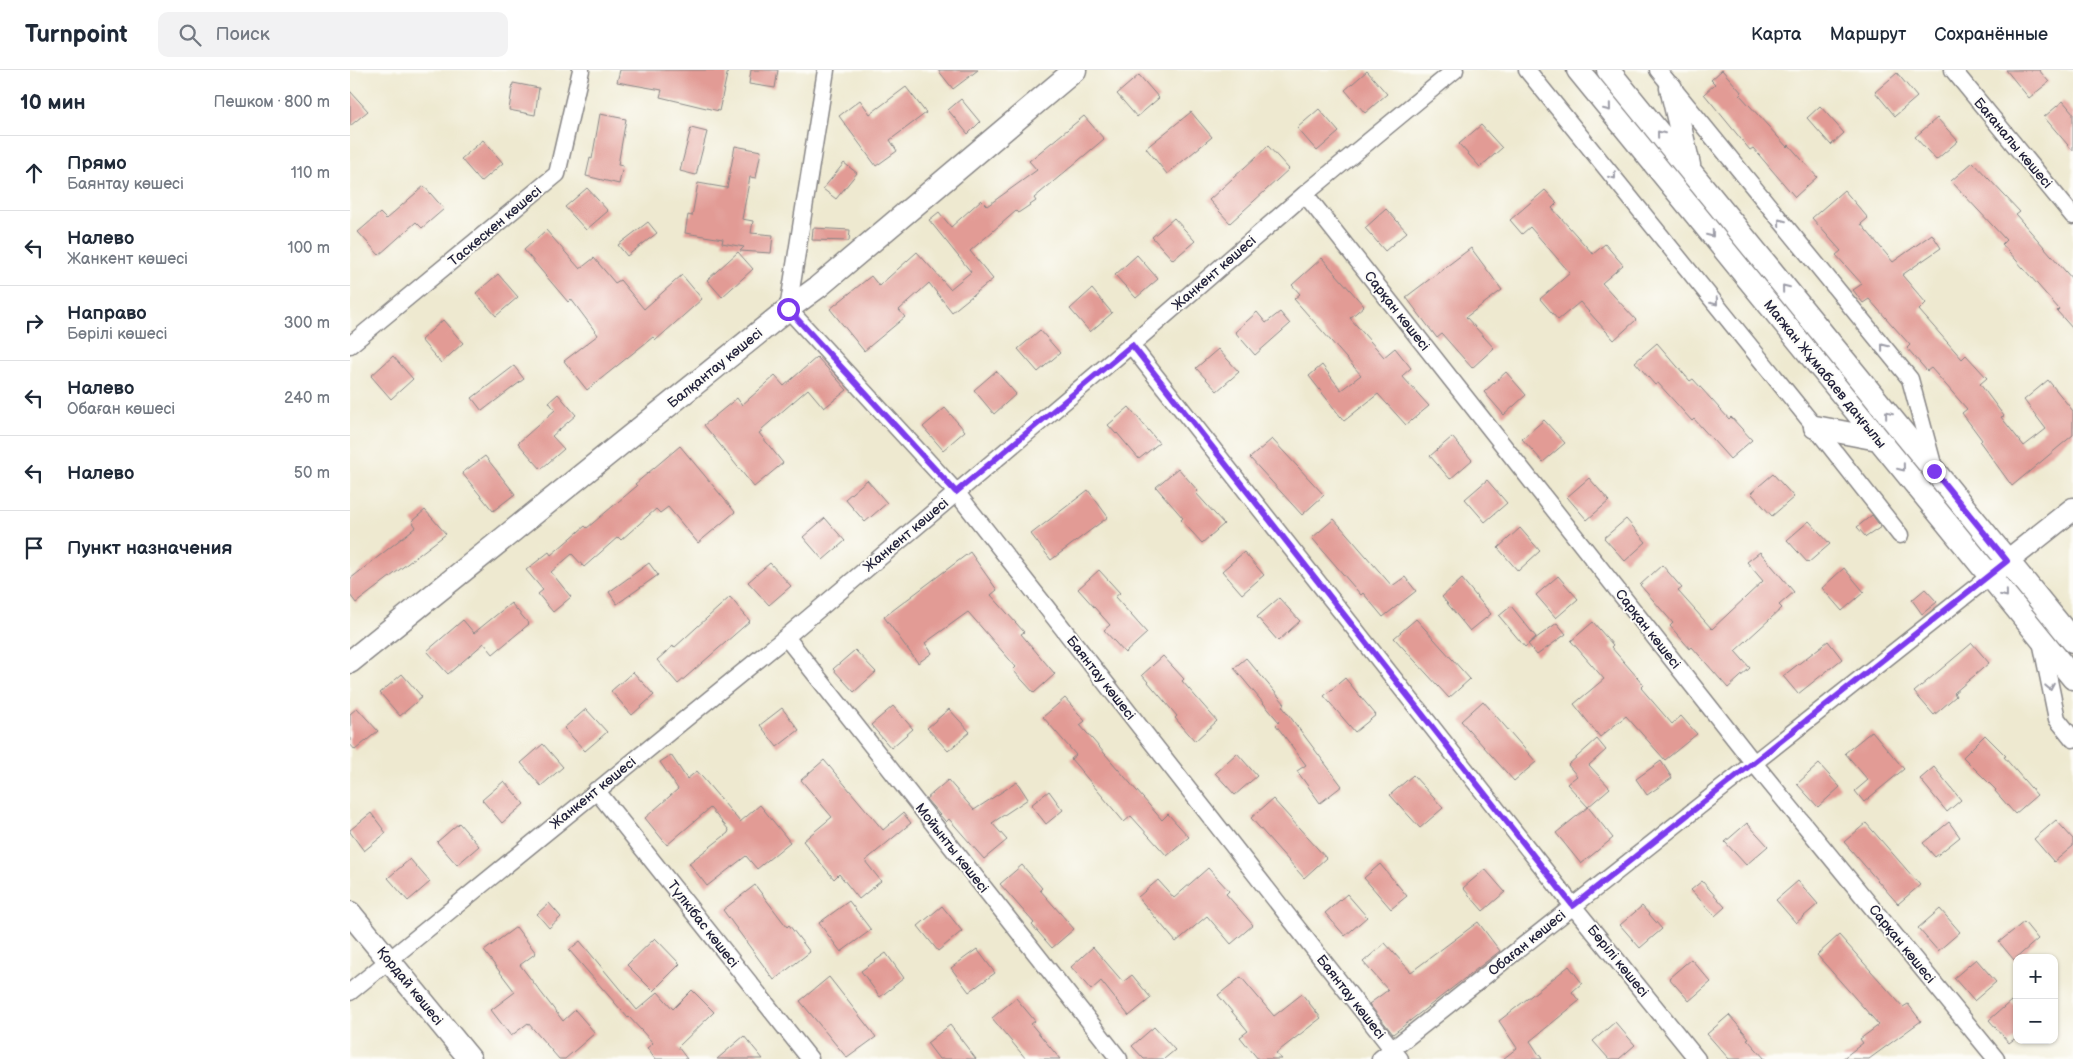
<!DOCTYPE html>
<html lang="ru">
<meta charset="utf-8">
<style>
:root{--surface:#fff;--page:#f2f2f3;--text:#1f2937;--muted:#747a83;--line:#e0e1e3}
body{margin:0;font-family:"Balsamiq Sans",sans-serif;background:var(--page);color:var(--text)}
.controls{position:absolute;right:15px;bottom:15px;display:grid;overflow:hidden;border-radius:10px;box-shadow:0 1px 4px #0004}
.controls button{width:45px;height:45px;display:grid;place-items:center;padding:0;border:0;border-bottom:1px solid var(--line);background:var(--surface);color:var(--text);font:25px sans-serif}
.stop{position:absolute;width:15px;height:15px;margin:-11px;border:4px solid #7c3aed;border-radius:50%;background:#fff}
.stop.end{background:#7c3aed;border-color:#fff;box-shadow:0 1px 5px #0008}
.list{margin:0;padding:0;list-style:none}
h2{display:flex;justify-content:space-between;align-items:center;height:65px;margin:0;padding:0 20px;font-size:21px}
h2 small{font-size:16px;font-weight:400;color:var(--muted)}
.list li{display:grid;grid-template-columns:32px 1fr auto;gap:15px;align-items:center;box-sizing:border-box;height:75px;padding:0 20px;border-top:1px solid var(--line)}
.list b{display:block;font-size:19px;white-space:nowrap}
.list p{margin:0;font-size:16px;white-space:nowrap;color:var(--muted)}
.list em{font-size:16px;font-style:normal;color:var(--muted)}
.icon{flex:none;width:28px;height:28px;fill:none;stroke:currentColor;stroke-width:2;stroke-linecap:round;stroke-linejoin:round}
.map{position:relative;flex:none;width:1723px;height:989px;overflow:hidden}
header{display:flex;align-items:center;gap:30px;box-sizing:border-box;height:70px;padding:0 25px;background:var(--surface);border-bottom:1px solid var(--line)}
header strong{font-size:24px}
nav{display:flex;gap:28px;margin-inline-start:auto;font-size:18px}
.search{width:350px;height:45px;background:var(--page);display:flex;align-items:center;gap:12px;box-sizing:border-box;padding:0 18px;border-radius:10px;color:var(--muted);font-size:19px}
main{display:flex}
aside{flex:1;background:var(--surface)}
.map>svg:first-child{display:block}
</style>
<header>
<strong>Turnpoint</strong>
<div class="search"><svg class="icon" aria-label="search" viewBox="0 0 24 24"><circle cx="10" cy="10" r="6"/><path d="M15 15l6 6"/></svg>Поиск</div>
<nav><a>Карта</a><a>Маршрут</a><a>Сохранённые</a></nav>
</header>
<main>
<aside>
<h2>10 мин<small>Пешком · 800 m</small></h2>
<ul class="list">
<li><svg class="icon" aria-label="ahead" viewBox="0 0 24 24"><path d="M12 20V5M6 11l6-6 6 6"/></svg><div><b>Прямо</b><p>Баянтау көшесі</p></div><em>110 m</em></li>
<li><svg class="icon" aria-label="left" viewBox="0 0 24 24"><path d="M17 20v-9H6M10 6l-5 5 5 5"/></svg><div><b>Налево</b><p>Жанкент көшесі</p></div><em>100 m</em></li>
<li><svg class="icon" aria-label="right" viewBox="0 0 24 24"><path d="M7 20v-9h11M14 6l5 5-5 5"/></svg><div><b>Направо</b><p>Бөрілі көшесі</p></div><em>300 m</em></li>
<li><svg class="icon" aria-label="left" viewBox="0 0 24 24"><path d="M17 20v-9H6M10 6l-5 5 5 5"/></svg><div><b>Налево</b><p>Обаған көшесі</p></div><em>240 m</em></li>
<li><svg class="icon" aria-label="left" viewBox="0 0 24 24"><path d="M17 20v-9H6M10 6l-5 5 5 5"/></svg><div><b>Налево</b></div><em>50 m</em></li>
<li><svg class="icon" aria-label="arrive" viewBox="0 0 24 24"><path d="M6 21V4h12l-3 4 3 4H6"/></svg><div><b>Пункт назначения</b></div></li>
</ul>
</aside>
<div class="map">
<svg width="1723" height="989" viewBox="0 0 1723 989">
<rect width="100%" height="100%" fill="#fdfcf7"/>
<filter id="ink" filterUnits="userSpaceOnUse"><feTurbulence type="fractalNoise" baseFrequency=".02" numOctaves="2"/><feDisplacementMap in="SourceGraphic" scale="10" xChannelSelector="R" yChannelSelector="G"/><feConvolveMatrix kernelMatrix="1 2 1 2 8 2 1 2 1" color-interpolation-filters="sRGB"/></filter>
<filter id="wash" filterUnits="userSpaceOnUse"><feTurbulence type="fractalNoise" baseFrequency=".0096" numOctaves="4" result="noise"/><feDisplacementMap in="SourceGraphic" scale="20" xChannelSelector="R" yChannelSelector="G"/><feGaussianBlur stdDeviation="1.12" result="paint"/><feColorMatrix in="noise" values="0 0 0 0 0 0 0 0 0 0 0 0 0 0 0 0 0 1.4 0 .05"/><feComposite in="paint" operator="in"/></filter>
<g filter="url(#wash)">
<rect width="100%" height="100%" fill="#eee9d0"/>
<g id="blocks">
<path fill="#e29b95" d="M270,0H378L369,41L310,27L312,20L267,12Z
M401,0H428L425,18L399,14Z
M588,0H628L603,19Z
M1372,0L1392,23L1390,25L1437,77L1439,75L1467,107L1445,127L1403,78L1400,80L1354,24L1365,14L1361,10Z
M1656,0H1689L1699,12L1679,28Z
M1017,1L1037,24L1015,43L995,20Z
M1547,3L1567,27L1545,46L1525,22Z
M789,5L809,28L787,47L767,24Z
M163,13L189,18L185,45L159,40Z
M556,17L576,43L540,70L547,81L526,96L489,46L510,30L520,44Z
M0,21L18,41L0,56Z
M611,29L630,52L618,64L598,40Z
M1713,31L1723,43V81L1694,47Z
M1470,36L1494,63L1481,75L1457,48Z
M969,39L989,62L967,81L947,58Z
M841,42L862,67L817,104L796,78Z
M250,44L276,49L268,95L273,96L269,114L236,106L240,88L242,89Z
M734,46L754,69L684,128L686,131L668,143L666,141L620,181L643,209L602,242L579,213L549,240L555,247L514,281L480,239L521,206L529,216L567,182L600,219L621,202L579,150L589,142L601,157L631,130L637,136L687,100L679,91Z
M1587,48L1608,71L1586,90L1565,67Z
M1131,55L1152,78L1130,97L1109,74Z
M341,58L357,62L346,105L330,101Z
M133,70L153,93L131,112L111,89Z
M385,76L411,81L406,108L400,107L392,149L403,151L401,163L423,165L421,183L390,181L394,177L372,173L373,169L335,163L338,145L342,146L348,113L377,118Z
M918,76L939,99L880,153L859,130Z
M1623,92L1670,142L1666,145L1723,210V259L1707,241L1709,239L1652,174L1656,170L1601,111Z
M494,93L507,103L486,129L473,119Z
M74,116L94,139L72,158L66,152L29,185L8,162L30,143L36,149Z
M237,118L258,141L236,160L215,137Z
M1195,120L1207,133L1202,138L1243,184L1255,174L1273,195L1252,213L1286,250L1264,270L1230,232L1208,250L1190,229L1220,203L1180,157L1172,164L1160,150Z
M1494,120L1518,148L1511,154L1543,192L1582,164L1591,178L1552,205L1576,233L1569,240L1612,289L1616,285L1637,308L1630,314L1654,346L1651,347L1674,376L1696,359L1674,330L1698,310L1723,341V365L1662,416L1630,372L1632,370L1612,343L1617,339L1581,298L1577,301L1557,278L1560,275L1519,229L1513,233L1503,220L1512,214L1486,185L1491,181L1462,148Z
M1036,139L1057,162L1035,181L1015,158Z
M824,148L845,171L823,190L802,167Z
M298,152L307,163L277,186L268,175Z
M463,158L500,160L499,171L462,170Z
M196,160L230,199L244,188L265,213L270,210L294,239L332,205L352,229L306,270L303,267L237,320L214,291L248,265L221,229L218,232L174,180Z
M1121,178L1152,220L1116,247L1144,278L1122,298L1092,264L1087,268L1056,227Z
M388,182L403,199L372,227L357,210Z
M787,185L808,209L786,228L765,205Z
M972,188L1014,236L1000,248L1034,287L1045,278L1061,298L1052,306L1079,336L1056,355L1028,324L994,351L959,306L972,295L991,320L1011,305L944,229L950,224L942,215Z
M148,204L168,227L146,246L126,223Z
M742,219L762,243L740,262L720,239Z
M907,242L916,253L930,242L940,254L905,285L885,262Z
M93,250L113,273L91,293L71,270Z
M690,260L710,283L688,302L668,279Z
M1307,273L1340,311L1343,309L1379,349L1381,347L1402,370L1380,389L1344,349L1342,351L1308,313L1305,315L1285,292Z
M868,279L889,302L867,321L846,298Z
M43,286L63,309L41,329L21,306Z
M467,287L497,320L474,338L458,319L412,359L413,360L409,363L433,393L404,417L354,355L387,328L392,335L425,306L434,316Z
M164,296L174,309L132,341L122,328Z
M646,301L666,324L644,344L624,320Z
M1156,302L1176,325L1154,345L1134,322Z
M208,324L226,345L202,366L214,379L191,399L168,373L205,340L199,332Z
M779,337L809,373L789,389L767,363L766,364L758,355Z
M595,338L615,361L593,380L573,357Z
M1194,350L1215,373L1193,392L1172,369Z
M1102,367L1122,390L1100,409L1080,386Z
M922,369L974,425L952,445L900,388Z
M330,376L385,442L348,473L318,437L310,443L306,439L271,470L268,467L234,497L222,484L201,502L221,527L203,542L188,524L193,520L176,500L199,482L201,485L235,456L237,458L287,416L285,414Z
M135,386L165,424L143,441L112,403Z
M828,398L848,421L846,423L874,454L852,473L831,450L833,448L806,417Z
M1423,404L1444,427L1422,446L1401,423Z
M1239,408L1259,431L1237,450L1217,427Z
M517,410L537,433L515,452L495,429Z
M1137,410L1157,433L1135,452L1115,429Z
M738,420L758,447L701,490L681,464Z
M75,440L96,464L6,533L0,525V509L66,457L62,451Z
M1522,445L1531,457L1516,467L1507,457Z
M475,448L495,471L473,490L453,467Z
M984,449L1042,516L1055,507L1066,521L1033,547L1013,523L1011,525L962,468Z
M1276,449L1296,472L1275,491L1254,468Z
M1459,451L1480,474L1458,493L1437,470Z
M1170,458L1190,481L1168,501L1148,478Z
M620,482L647,520L641,525L674,562L671,564L705,604L684,623L663,600L666,597L618,542L575,573L582,583L568,593L534,547Z
M894,482L914,505L892,524L872,501Z
M1410,482L1444,522L1429,535L1432,538L1385,581L1400,598L1378,618L1342,577L1340,579L1320,556L1323,553L1290,515L1312,495L1332,518L1328,521L1362,559L1413,511L1397,492Z
M299,493L308,505L267,534L259,522Z
M420,493L441,516L419,535L398,512Z
M1494,498L1514,522L1492,541L1472,518Z
M749,500L770,523L765,527L797,563L775,583L754,560L760,555L728,519Z
M1208,506L1228,529L1206,548L1186,525Z
M1112,509L1141,544L1120,561L1092,527Z
M1575,519L1587,532L1572,544L1562,530Z
M380,527L400,551L328,614L307,590L323,576L324,578Z
M929,528L950,551L928,571L907,547Z
M161,533L179,554L143,584L134,573L98,604L77,581L113,550L124,563Z
M1161,536L1186,567L1175,577L1149,546Z
M1066,549L1120,609L1099,628L1044,568Z
M1243,552L1263,575L1261,577L1294,615L1291,618L1322,654L1331,646L1347,664L1315,690L1276,646L1250,667L1224,634L1254,609L1221,571Z
M1207,553L1216,564L1187,585L1178,574Z
M1478,571L1492,589L1448,624L1433,606Z
M1622,573L1639,593L1604,623L1606,626L1584,645L1564,622Z
M505,580L526,602L504,622L483,599Z
M813,586L834,609L832,611L867,651L845,671L825,648L827,646L792,605Z
M896,588L935,634L932,636L992,716L970,733L947,701L956,695L926,655L929,652L884,598Z
M283,602L304,625L282,645L261,621Z
M52,604L72,627L50,646L30,623Z
M995,608L1026,645L1005,662L974,626Z
M715,628L735,651L730,655L812,750L818,744L839,767L817,786L781,746L774,752L721,689L726,685L693,647Z
M1133,631L1186,692L1164,711L1111,651Z
M543,636L563,659L541,678L521,655Z
M7,638L28,661L5,680L0,674V644Z
M432,638L449,660L427,677L410,655Z
M236,639L257,662L235,681L214,658Z
M599,639L620,662L598,681L577,658Z
M1522,661L1554,699L1514,732L1505,721L1518,710L1495,683Z
M1635,665L1656,686L1654,687L1687,725L1665,744L1645,721L1646,720L1613,687Z
M1247,669L1256,680L1239,695L1260,718L1238,737L1217,714L1227,706L1218,695Z
M193,674L213,697L191,716L171,693Z
M887,683L907,706L885,725L865,703Z
M321,685L337,709L347,701L390,752L410,735L440,772L407,799L396,786L357,816L339,793L378,763L379,760L360,738L317,775L295,748L328,719L310,692Z
M474,690L533,760L553,743L561,753L515,791L531,811L509,829L489,804L484,809L453,771L482,747L451,710Z
M1311,691L1322,708L1297,725L1286,709Z
M1469,694L1490,717L1468,737L1447,714Z
M1584,697L1611,730L1597,742L1570,709Z
M1063,705L1093,738L1070,758L1040,725Z
M598,710L624,740L667,712L678,729L642,753L657,770L634,789L599,749L596,752L576,729Z
M154,711L174,734L152,753L132,730Z
M699,721L713,740L696,754L681,735Z
M923,729L976,788L954,808L901,748Z
M1238,737L1263,768L1231,794L1206,763Z
M21,743L36,763L14,781L0,762V760Z
M1706,750L1723,769V776L1704,792L1684,769Z
M1599,752L1610,767L1585,787L1573,773Z
M109,753L129,776L107,795L87,772Z
M1397,753L1418,776L1396,795L1375,772Z
M1516,753L1570,815L1548,834L1494,772Z
M60,789L80,812L58,831L38,808Z
M1030,794L1057,826L1041,839L1014,808Z
M672,795L692,818L690,820L724,859L702,878L682,855L684,853L650,814Z
M858,798L879,821L876,824L903,855L881,874L857,846L826,872L788,827L808,810L824,828Z
M1135,799L1155,822L1133,841L1113,818Z
M1352,811L1375,837L1365,846L1341,820Z
M1448,811L1468,834L1446,853L1426,830Z
M405,815L437,857L439,855L460,882L424,910L373,840Z
M997,824L1017,847L995,866L975,843Z
M499,831L521,860L491,882L469,853Z
M199,833L211,847L199,858L187,844Z
M592,836L612,861L588,881L568,856Z
M1292,836L1312,859L1290,878L1270,855Z
M1590,839L1610,862L1588,881L1568,858Z
M1128,852L1150,881L1043,964L1019,934L1038,920L1013,892L1035,873L1061,902Z
M1674,852L1688,869L1664,890L1649,872Z
M166,857L186,883L170,895L213,951L225,940L245,963L215,989H209L178,953L161,966L141,940L165,922L134,881Z
M1489,865L1553,937L1558,934L1571,951L1519,989H1492L1513,973L1510,969L1529,955L1467,885Z
M305,868L330,894L303,921L277,895Z
M230,871L287,940L308,922L323,939L342,920L364,942L328,977L337,989H305L297,978L303,973L279,947L278,948L219,880Z
M743,877L773,912L782,905L801,928L779,946L751,911L741,920L721,897Z
M627,879L645,903L619,922L601,898Z
M536,883L554,908L530,927L511,901Z
M1341,889L1361,912L1339,931L1319,908Z
M1626,889L1646,912L1624,931L1604,908Z
M1219,896L1232,913L1222,922L1229,931L1180,971L1192,989H1153L1167,978L1149,951Z
M479,907L526,967L497,988L450,931Z
M891,907L924,946L952,924L971,948L926,983L931,989H908L890,967L898,961L868,925Z
M666,928L685,951L681,954L710,989H676L642,948Z
M1661,931L1667,938V967L1659,973L1639,950Z
M1379,945L1399,968L1397,969L1415,989H1379L1357,964Z
M1265,952L1285,975L1269,989H1259L1243,971Z
M600,955L626,989H589L577,973Z
M804,957L825,980L814,989H794L782,976Z
M394,966L413,989H367Z"/>
</g>
</g>
<g filter="url(#ink)">
<use href="#blocks" fill-opacity="0" stroke="#888686" stroke-width="1"/>
<g fill="none" stroke-linecap="round" stroke-linejoin="round">
<defs>
<path id="street" d="M476,0L438,239L606,422L1050,989
M1177,0L1465,357L1550,465
M1308,0L1560,309L1583,394
M1603,0L1723,146
M955,124L1403,692L1646,989
M0,275L207,104L231,0
M781,275L1223,836L1347,989
M436,567L769,989
M1691,571L1707,649L1723,669
M246,720L460,989
M0,922L436,567L781,275L955,124L1105,0
M1030,989L1640,506"/>
<path id="secondary" d="M1228,0L1723,608
M1258,0L1723,571
M1321,18L1339,95
M1465,357L1528,369
M1645,501L1723,439
M0,592L438,239L468,217L725,0
M0,843L120,989"/>
</defs>
<use href="#street" stroke="#888686" stroke-width="19"/>
<use href="#secondary" stroke="#888686" stroke-width="25"/>
<use href="#street" stroke="#fff" stroke-width="16"/>
<use href="#secondary" stroke="#fff" stroke-width="22"/>
</g>
<defs><path id="oneway-chevron" d="M-2-3.5L2.5 0L-2 3.5" fill="none" stroke-width="1.6" stroke-linecap="round" stroke-linejoin="round" transform="scale(1.25)"/></defs>
<g stroke="#9c9ca7">
<use href="#oneway-chevron" transform="translate(1258 38) rotate(51)"/>
<use href="#oneway-chevron" transform="translate(1310 64) rotate(-129)"/>
<use href="#oneway-chevron" transform="translate(1263 106) rotate(51)"/>
<use href="#oneway-chevron" transform="translate(1431 152) rotate(-129)"/>
<use href="#oneway-chevron" transform="translate(1361 164) rotate(51)"/>
<use href="#oneway-chevron" transform="translate(1435 218) rotate(-129)"/>
<use href="#oneway-chevron" transform="translate(1365 232) rotate(51)"/>
<use href="#oneway-chevron" transform="translate(1534 277) rotate(-129)"/>
<use href="#oneway-chevron" transform="translate(1538 344) rotate(-129)"/>
<use href="#oneway-chevron" transform="translate(1552 398) rotate(51)"/>
<use href="#oneway-chevron" transform="translate(1655 524) rotate(51)"/>
<use href="#oneway-chevron" transform="translate(1700 617) rotate(79)"/>
</g>
</g>
<g fill="none" stroke-linecap="round" stroke-linejoin="round" filter="url(#ink)">
<path stroke="#7c3aed" stroke-width="6" d="M438,239L606,422L782,275L1223,836L1657,491L1584,401"/>
</g>
<g text-anchor="middle" dominant-baseline="central" stroke-width="4" stroke-linejoin="round" paint-order="stroke">
<g font-size="14" fill="#22223b" stroke="#fdfcf7">
<text transform="translate(1663 73) rotate(50)">Бағаналы көшесі</text>
<text transform="translate(145 156) rotate(-40)">Таскескен көшесі</text>
<text transform="translate(864 203) rotate(-41)">Жанкент көшесі</text>
<text transform="translate(1047 241) rotate(52)">Сарқан көшесі</text>
<text transform="translate(365 298) rotate(-39)">Балқантау көшесі</text>
<text transform="translate(1475 304) rotate(51)">Мағжан Жұмабаев даңғылы</text>
<text transform="translate(556 465) rotate(-40)">Жанкент көшесі</text>
<text transform="translate(1298 559) rotate(52)">Сарқан көшесі</text>
<text transform="translate(751 608) rotate(52)">Баянтау көшесі</text>
<text transform="translate(243 723) rotate(-39)">Жанкент көшесі</text>
<text transform="translate(602 778) rotate(52)">Мойынты көшесі</text>
<text transform="translate(353 854) rotate(52)">Түлкібас көшесі</text>
<text transform="translate(1177 873) rotate(-39)">Обаған көшесі</text>
<text transform="translate(1552 874) rotate(51)">Сарқан көшесі</text>
<text transform="translate(1268 891) rotate(51)">Бөрілі көшесі</text>
<text transform="translate(60 916) rotate(51)">Қордай көшесі</text>
<text transform="translate(1001 927) rotate(52)">Баянтау көшесі</text>
</g>
</g>
</svg>
<div class="controls">
<button>+</button>
<button>−</button>
</div>
<div class="stop" style="left:438px;top:239px"></div>
<div class="stop end" style="left:1584px;top:401px"></div>
</div>
</main>
